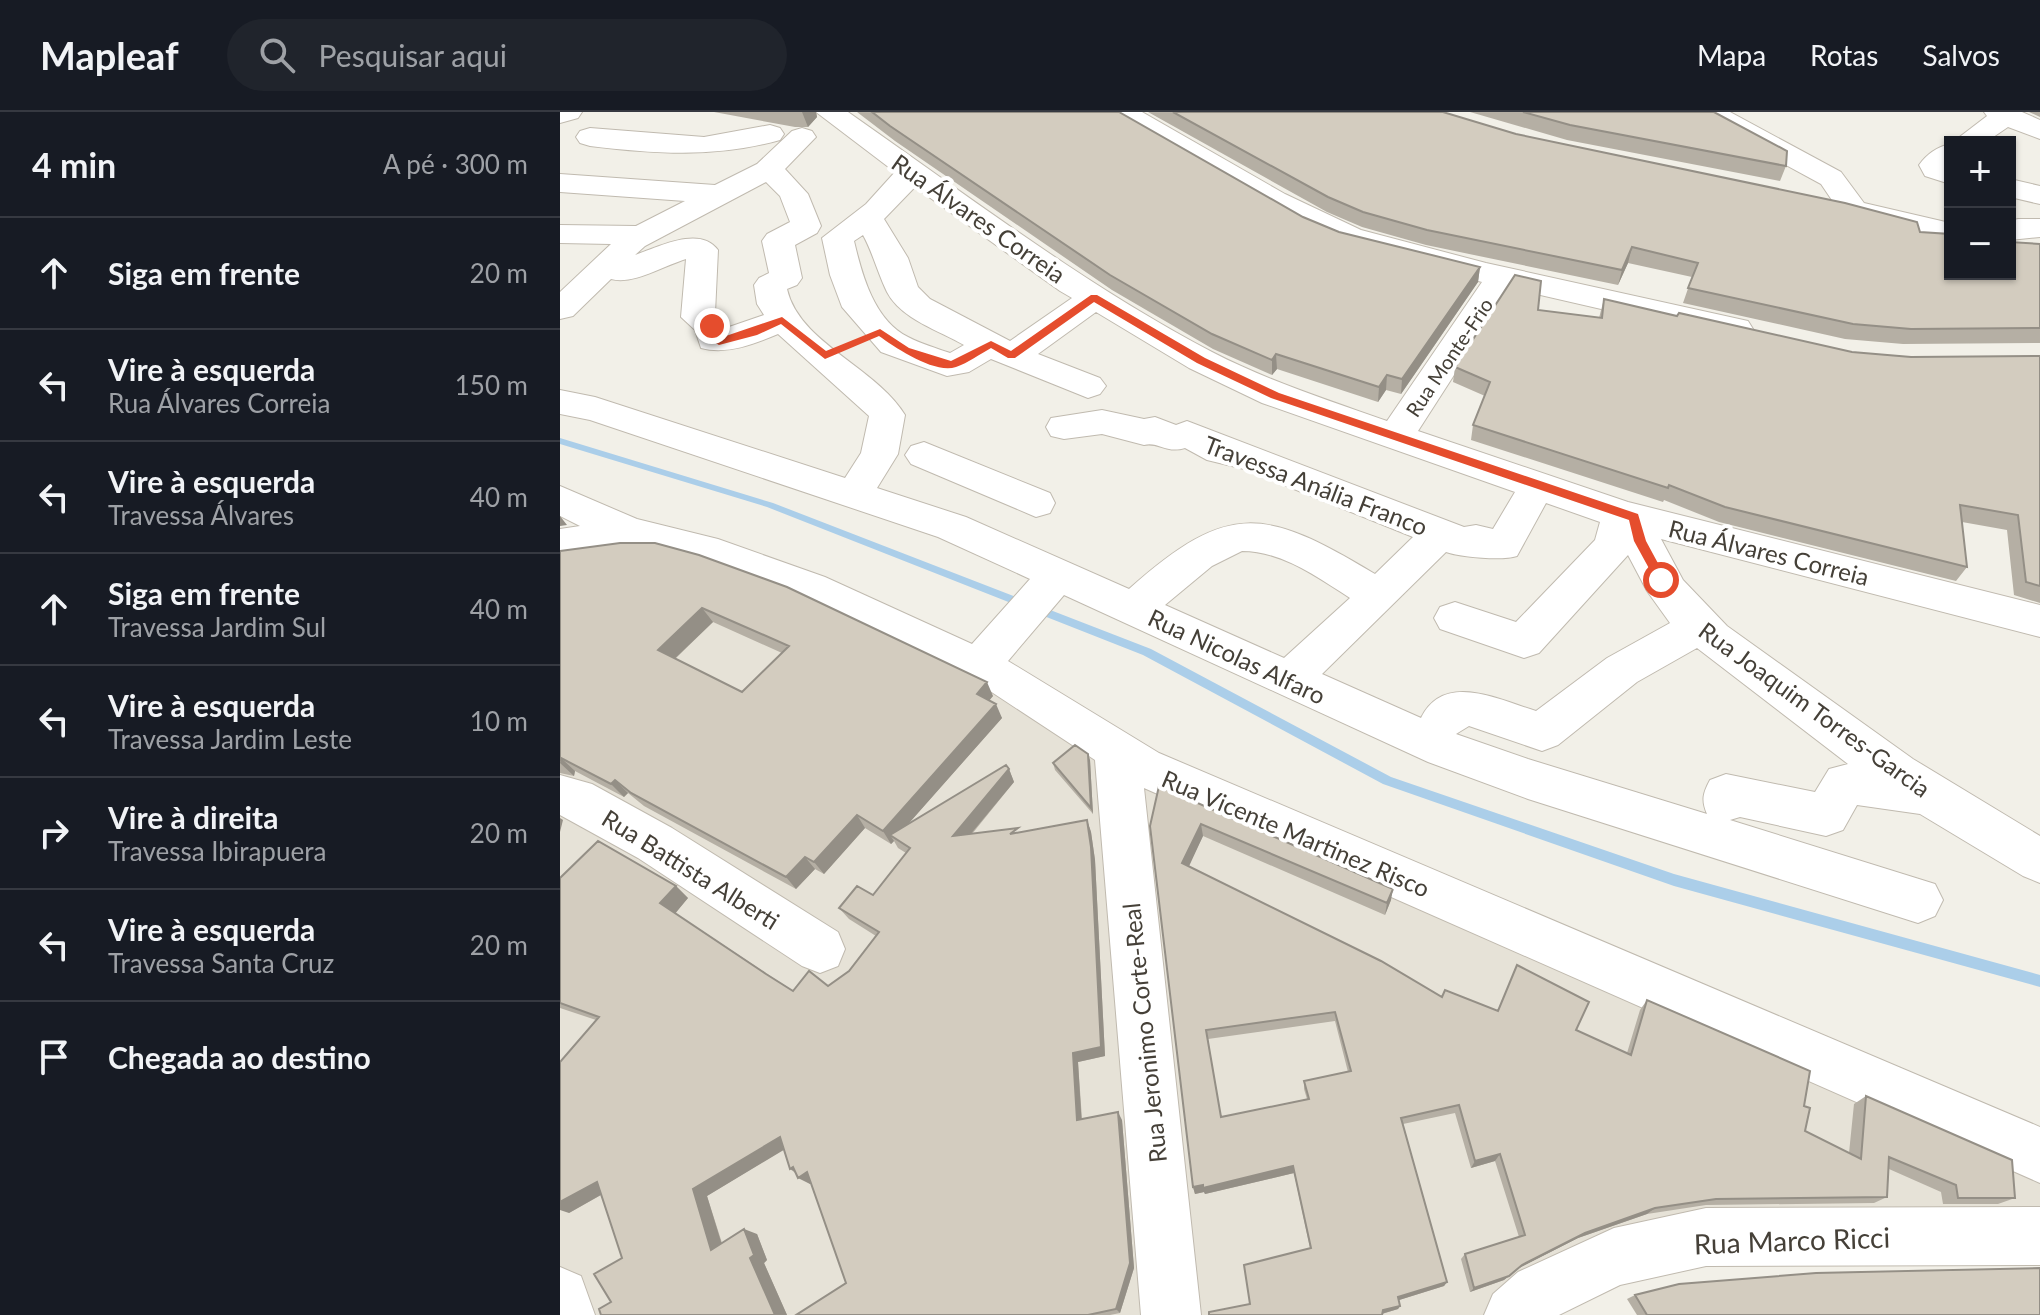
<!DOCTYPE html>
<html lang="pt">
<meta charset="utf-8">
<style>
:root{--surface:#171b24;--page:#20242c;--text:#f1f3f6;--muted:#9ea1a6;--line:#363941}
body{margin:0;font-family:Lato,sans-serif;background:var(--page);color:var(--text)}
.controls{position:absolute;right:24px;top:24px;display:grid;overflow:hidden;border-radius:0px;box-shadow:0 2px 6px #0004}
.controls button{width:72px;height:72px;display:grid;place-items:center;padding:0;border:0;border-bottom:2px solid var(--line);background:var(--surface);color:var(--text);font:40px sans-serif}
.stop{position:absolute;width:24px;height:24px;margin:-18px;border:6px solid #e54d2d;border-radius:50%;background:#fff}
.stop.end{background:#e54d2d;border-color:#fff;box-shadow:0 2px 8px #0008}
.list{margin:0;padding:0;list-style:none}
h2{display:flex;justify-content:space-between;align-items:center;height:104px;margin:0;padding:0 32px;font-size:34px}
h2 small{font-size:26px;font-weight:400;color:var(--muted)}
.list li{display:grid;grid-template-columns:52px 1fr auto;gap:24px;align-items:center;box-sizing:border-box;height:112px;padding:0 32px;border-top:2px solid var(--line)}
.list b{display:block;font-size:30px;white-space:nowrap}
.list p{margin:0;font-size:26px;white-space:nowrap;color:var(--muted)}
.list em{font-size:26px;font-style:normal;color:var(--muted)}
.icon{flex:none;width:44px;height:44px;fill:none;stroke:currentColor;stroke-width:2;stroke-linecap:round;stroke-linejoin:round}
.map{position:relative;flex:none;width:1480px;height:1203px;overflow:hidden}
header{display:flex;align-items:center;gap:48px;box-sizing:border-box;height:112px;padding:0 40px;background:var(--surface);border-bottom:2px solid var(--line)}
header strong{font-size:38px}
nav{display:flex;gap:44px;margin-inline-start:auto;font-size:28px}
.search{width:560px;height:72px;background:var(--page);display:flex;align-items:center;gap:20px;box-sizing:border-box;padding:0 28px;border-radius:44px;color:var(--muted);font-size:30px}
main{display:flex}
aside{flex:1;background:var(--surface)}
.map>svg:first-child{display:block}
</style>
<header>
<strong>Mapleaf</strong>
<div class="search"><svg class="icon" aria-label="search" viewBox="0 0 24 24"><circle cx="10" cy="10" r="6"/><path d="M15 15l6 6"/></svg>Pesquisar aqui</div>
<nav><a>Mapa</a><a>Rotas</a><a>Salvos</a></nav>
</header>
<main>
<aside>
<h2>4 min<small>A pé · 300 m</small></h2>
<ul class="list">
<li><svg class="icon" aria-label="ahead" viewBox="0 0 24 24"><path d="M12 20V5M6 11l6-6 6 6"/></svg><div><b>Siga em frente</b></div><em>20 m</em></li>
<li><svg class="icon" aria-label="left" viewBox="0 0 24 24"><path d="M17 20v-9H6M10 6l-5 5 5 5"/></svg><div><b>Vire à esquerda</b><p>Rua Álvares Correia</p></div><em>150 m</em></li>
<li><svg class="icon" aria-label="left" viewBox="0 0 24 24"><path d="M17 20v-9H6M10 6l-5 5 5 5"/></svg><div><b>Vire à esquerda</b><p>Travessa Álvares</p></div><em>40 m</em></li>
<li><svg class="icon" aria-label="ahead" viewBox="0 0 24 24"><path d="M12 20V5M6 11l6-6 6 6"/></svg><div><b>Siga em frente</b><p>Travessa Jardim Sul</p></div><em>40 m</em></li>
<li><svg class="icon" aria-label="left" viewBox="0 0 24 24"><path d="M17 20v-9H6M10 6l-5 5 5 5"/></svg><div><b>Vire à esquerda</b><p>Travessa Jardim Leste</p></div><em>10 m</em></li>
<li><svg class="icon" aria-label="right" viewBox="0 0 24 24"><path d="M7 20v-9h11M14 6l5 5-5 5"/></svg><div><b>Vire à direita</b><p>Travessa Ibirapuera</p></div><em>20 m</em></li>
<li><svg class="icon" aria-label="left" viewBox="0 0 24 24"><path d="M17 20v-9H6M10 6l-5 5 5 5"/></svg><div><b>Vire à esquerda</b><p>Travessa Santa Cruz</p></div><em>20 m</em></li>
<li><svg class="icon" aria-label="arrive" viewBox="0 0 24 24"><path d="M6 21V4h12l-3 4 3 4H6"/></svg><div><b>Chegada ao destino</b></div></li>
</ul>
</aside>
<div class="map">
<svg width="1480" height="1203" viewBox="0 0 1480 1203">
<rect width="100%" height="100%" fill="#f2f0e8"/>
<path fill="#e6e2d7" d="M27,427L513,610L1480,1049V1116L1146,1117L944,1203H0V433Z"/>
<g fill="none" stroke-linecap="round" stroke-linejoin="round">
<path fill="#abcee9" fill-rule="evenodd" d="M0,326L213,391L591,537L831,665L1114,762L1480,863V875L1114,774L823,672L583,543L207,395L0,332Z"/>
<defs>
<path id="minor" d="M0,0H22L18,6L0,11Z
M256,0H288C407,83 523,172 652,240C708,269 768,288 827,309L922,170L779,132L703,94L552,6L548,0H582L725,82L801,118L926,151L1188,209L1193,217L1188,225L1176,228L950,176L858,319L1068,390L1480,493V525L1101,427L1123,468L1167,514L1353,647L1480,724V771L1463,764L1360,702L1297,693L1283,718L1266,724L1180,705L1170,708L1375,772L1383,788L1375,804L1358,811L968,687L868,650L504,483L448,549L599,641L1480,1015V1071L584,676L641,1203H581L535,648L427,577L237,487L150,455L67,433L0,447V417L20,414L0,404V374L77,407L158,427L265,465L412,532L470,467L378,425L30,308L0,302V278L35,285L285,366L301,341L309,304L218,222C194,232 167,243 141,236L135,218L121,205L126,147C103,154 74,173 51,167L13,204L0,207V180L51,132L0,131V113L76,114L125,89L0,80V62L155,73L197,52L232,19L242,16L252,19L256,25L225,57L248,82L261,114L257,121L235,133L242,166L237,173L227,177C239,231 316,255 345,303L338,342L317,376L406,405L569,477C669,388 705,396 815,462L853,425L684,357L647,348L625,336C606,342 598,329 584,333L542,322L504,327L491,324L486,315L491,306L542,298L584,307L595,305L616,313L627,309L904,415L916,413L933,417L955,380L702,291L629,256L536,200L478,242L540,266L546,274L540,282L528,286L431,247L409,260L387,264L321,240L282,195L270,163L262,126L306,92L335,60ZM206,70L220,84L230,110L207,122L202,129L209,161L199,166L194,173L197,192L204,203L169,215L164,206L155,201L158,138C140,113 98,135 75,143L85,134ZM355,75L500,179L512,186L450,229L370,187L358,175L348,146L324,107ZM303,123C313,141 318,162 327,180C341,207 380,219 404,233L390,241C376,236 361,232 348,225C314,208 302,163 294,129ZM986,391L1040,410L1035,428L956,510L895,490L880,495L874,506L880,517L964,546L979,541L1068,443L1087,479L1110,511L1047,546L976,599C939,588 884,559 861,606L762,562L886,440C901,445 942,449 957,444ZM682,439C722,439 757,465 790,486L724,546L605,493L652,454ZM1137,536L1288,652L1269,657L1255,680L1166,662L1150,668C1143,681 1141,688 1147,702L968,647L896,622L909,614L982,639L998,633L1077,570Z
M1135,0H1170L1281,60L1304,91L1390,111V129L1370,127L1282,103L1261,72L1139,6Z
M1424,0H1462L1480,8V27L1448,15L1426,30H1393L1427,4Z
M210,13L220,16L224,22L220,28C156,46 96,42 30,34L20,31L16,25L20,19L30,16L144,25Z
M1390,32V72L1365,64L1359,53C1367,42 1377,35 1390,32Z
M1450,67L1480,74V92L1450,85Z
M1458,107H1480V125L1450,128V109Z
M364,330L490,381L495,391L490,401L476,405L351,352L345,343L351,334Z
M0,663L32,672L112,716L278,820L285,837L278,854L260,861L242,854L78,746L0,703Z
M1480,1095V1153L1146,1154L1060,1173L999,1203H924L933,1182L958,1160L1054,1116L1146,1096Z
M0,1155L21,1164L35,1203H0Z"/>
</defs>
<use href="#minor" stroke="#c0baaf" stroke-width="2"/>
<use href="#minor" fill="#fff" fill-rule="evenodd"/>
</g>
<path fill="#b5afa4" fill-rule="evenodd" d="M154,0H256L257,5L248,15H235Z
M297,0H559L743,105L779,120L920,155L918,170L841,282L826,278L818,290L717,257L712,263L653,237L552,178L335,29Z
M588,0H883L956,22L1360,120L1390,162L1480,132V231L1343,232L1285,227L1123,191L1132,165L1068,151L1058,173L866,133L802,115L767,100Z
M910,0H1154L1226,54L1220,69L1007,28Z
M1469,0H1480V5Z
M1044,187L1117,204L1292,240L1351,245L1480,244V491L1454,483L1447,418L1402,410L1407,455L1396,469L1159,410L1104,388L1103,390L911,328L913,313L925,284L893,270L895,255L978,198L1039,206Z
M0,439L433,584L429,588L442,606L348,712L449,657L454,670L412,722L460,720L527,708L531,720L535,748L545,944L518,950L522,1007L562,1008L574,1156L560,1201L550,1203H236L286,1171L251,1072H250L230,1057L224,1037L147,1084L162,1131L197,1122L207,1148L204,1151L227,1203H41L51,1190L62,1146L41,1083L9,1101L36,908L0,896V766L116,774L128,786L115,801L233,879L268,874L289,859L316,824L289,807L279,796L313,783L346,741L338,736L334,729L331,732L305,716L264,762L255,757L236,777L84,694L68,681L64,685L15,659L14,664L0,661ZM153,510L222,541L182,580L115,547Z
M530,648L533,702L495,658L493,651Z
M599,674L831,788L825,803L643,724L628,754L882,885L1016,918L1067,941L1080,898L1087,888L1244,994L1245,1019L1289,1041L1294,992L1306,984L1455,1086L1438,1092H1383L1381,1080L1329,1057L1327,1085L1314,1091L1146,1093L1087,1102L1018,1126L957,1157L944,1168L910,1180L901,1147L905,1142L959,1125L935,1049L911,1056L895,1001L843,1012L887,1170L884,1174L839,1188L840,1194L838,1197L822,1202L690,1192L750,1136L734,1061L645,1082L644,1080L635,1082L633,1075ZM775,909L788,960L744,969V977L747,987L661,1005L648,927Z
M1075,1183L1480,1203H1077L1067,1187Z"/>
<path fill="#948f86" d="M242,0H256L257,5L248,15Z
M1072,135L1068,151L1058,173L1062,158Z
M920,155L918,170L841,282L842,267Z
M716,242L717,257L712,263V248Z
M827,263L826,278L818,290L819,275Z
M0,404L7,413L0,414Z
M142,496L153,510L109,552L98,538Z
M427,570L433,584L423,596L417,582Z
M436,592L442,606L335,727L330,723L334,729L331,732L323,719Z
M528,642L530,648L533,702L531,696Z
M1,646L15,659L14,664L0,651Z
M449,657L454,670L399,736L393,724Z
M55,668L68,681L64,685L51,672Z
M297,703L305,716L264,762L254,750Z
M0,706L3,708L0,720Z
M527,708L531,720L535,748L545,944L518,950L522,1016L517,1008L513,941Z
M641,712L643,724L625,763L622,751Z
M245,745L255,757L236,777L226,765Z
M116,774L128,786L114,803L100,791Z
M833,777L831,788L825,803L827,791Z
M558,1000L562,1008L574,1156L560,1201L556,1197Z
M220,1025L232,1033L147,1084L165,1143L151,1138L133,1077Z
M940,1042L935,1049L911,1056L915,1049Z
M733,1054L734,1061L645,1082L644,1080L635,1082L633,1075Z
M233,1055L247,1060L259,1067L250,1072L238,1066L242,1063L230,1057Z
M37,1070L53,1076L9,1101L0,1098V1090Z
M1095,1096L1087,1102L1018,1126L957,1157L962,1153L1025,1121Z
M184,1117L197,1122L207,1148L204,1151L227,1203H215L190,1146Z
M949,1164L944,1168L910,1180L914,1176Z
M887,1170L884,1174L836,1189L838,1185Z
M840,1194L838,1197L821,1202L823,1198Z"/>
<path fill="#d3ccbf" stroke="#948f86" stroke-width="2" fill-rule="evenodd" d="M312,0H559L743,105L779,120L920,155L842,267L827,263L819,275L716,242L712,248L652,222L550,163L330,14Z
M613,0H883L956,22L1285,91L1357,110L1360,120L1390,122V162H1450V130L1480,132V216L1351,217L1293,212L1128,176L1138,151L1072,135L1062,158L867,118L803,100L768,85Z
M963,0H1154L1227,39L1226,54L1010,13Z
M955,163L981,169L978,198L1042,206L1044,187L1117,204L1119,201L1292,240L1351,245L1480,244V474L1466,470L1458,403L1400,393L1407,455L1165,395L1109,373L1108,376L913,313L930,270L895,255Z
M60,431H95L139,443L227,475L427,570L417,582L436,592L323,719L297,703L254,750L245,745L226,765L71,681L55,668L51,672L1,646L0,649V439ZM142,496L229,534L182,580L98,538Z
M515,633L528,642L531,696L493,651Z
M446,653L449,657L393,724L458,716L450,722L527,708L531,735L541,935L513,941L517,1008L558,1000L570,1151L556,1197L528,1203H236L286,1171L247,1060L238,1066L233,1055L230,1057L220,1025L133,1077L151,1138L184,1117L194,1143L190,1146L215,1203H41L39,1197L51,1190L34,1162L62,1146L37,1070L0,1090V950L39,905L0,891V766L38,729L116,774L100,791L206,862L233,879L249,859L268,874L289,859L319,820L279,796L297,774L313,783L350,736L330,723Z
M599,674L833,777L827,791L641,712L622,751L821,849L882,885L885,878L938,899L957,853L1029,890L1016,918L1071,943L1087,888L1250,959L1244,994L1250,996L1245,1019L1301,1047L1306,984L1452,1048L1455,1086H1398L1396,1073L1329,1045L1327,1085L1156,1087L1095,1096L1025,1121L962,1153L949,1164L914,1176L905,1142L965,1123L940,1042L915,1049L899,993L841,1006L887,1170L838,1185L840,1194L823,1198L822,1203H649V1200L690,1192L684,1153L751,1136L733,1054L643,1076V1073L633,1075L590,714ZM775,900L791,959L744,969L749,987L661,1005L646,918Z
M1480,1156V1203H1087L1075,1183L1119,1172L1256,1161Z"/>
<path fill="#e54d2d" d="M531,183H537L645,246L719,281L1078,402L1086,429L1107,468L1101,472L1097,471L1074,429L1069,408L711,286L637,251L534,190L455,246H448L431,236C420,242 408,251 396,255C374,262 336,236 319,224L265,247L221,212L197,223L159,233L147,226L149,212H156L157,225L160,226L222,205L266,239L320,217L349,236L391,249L431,229L451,239Z"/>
<g text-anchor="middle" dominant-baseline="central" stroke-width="8" stroke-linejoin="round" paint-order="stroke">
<g font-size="20" fill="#454038" stroke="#fff">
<text transform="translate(889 245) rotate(-56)">Rua Monte-Frio</text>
</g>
<g font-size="24" fill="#454038" stroke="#fff">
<text transform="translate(419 106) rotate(35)">Rua Álvares Correia</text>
<text transform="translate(756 373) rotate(21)">Travessa Anália Franco</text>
<text transform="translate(1209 440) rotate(14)">Rua Álvares Correia</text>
<text transform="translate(677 544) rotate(25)">Rua Nicolas Alfaro</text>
<text transform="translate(1255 597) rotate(36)">Rua Joaquim Torres-Garcia</text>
<text transform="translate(736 721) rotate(23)">Rua Vicente Martinez Risco</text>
<text transform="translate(131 757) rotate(32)">Rua Battista Alberti</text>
<text transform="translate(584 921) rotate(-96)">Rua Jeronimo Corte-Real</text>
</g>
<g font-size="28" fill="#454038" stroke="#fff">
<text transform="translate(1232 1128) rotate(-2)">Rua Marco Ricci</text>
</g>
</g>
</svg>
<div class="controls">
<button>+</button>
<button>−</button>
</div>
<div class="stop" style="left:1101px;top:468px"></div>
<div class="stop end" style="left:152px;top:214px"></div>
</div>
</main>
